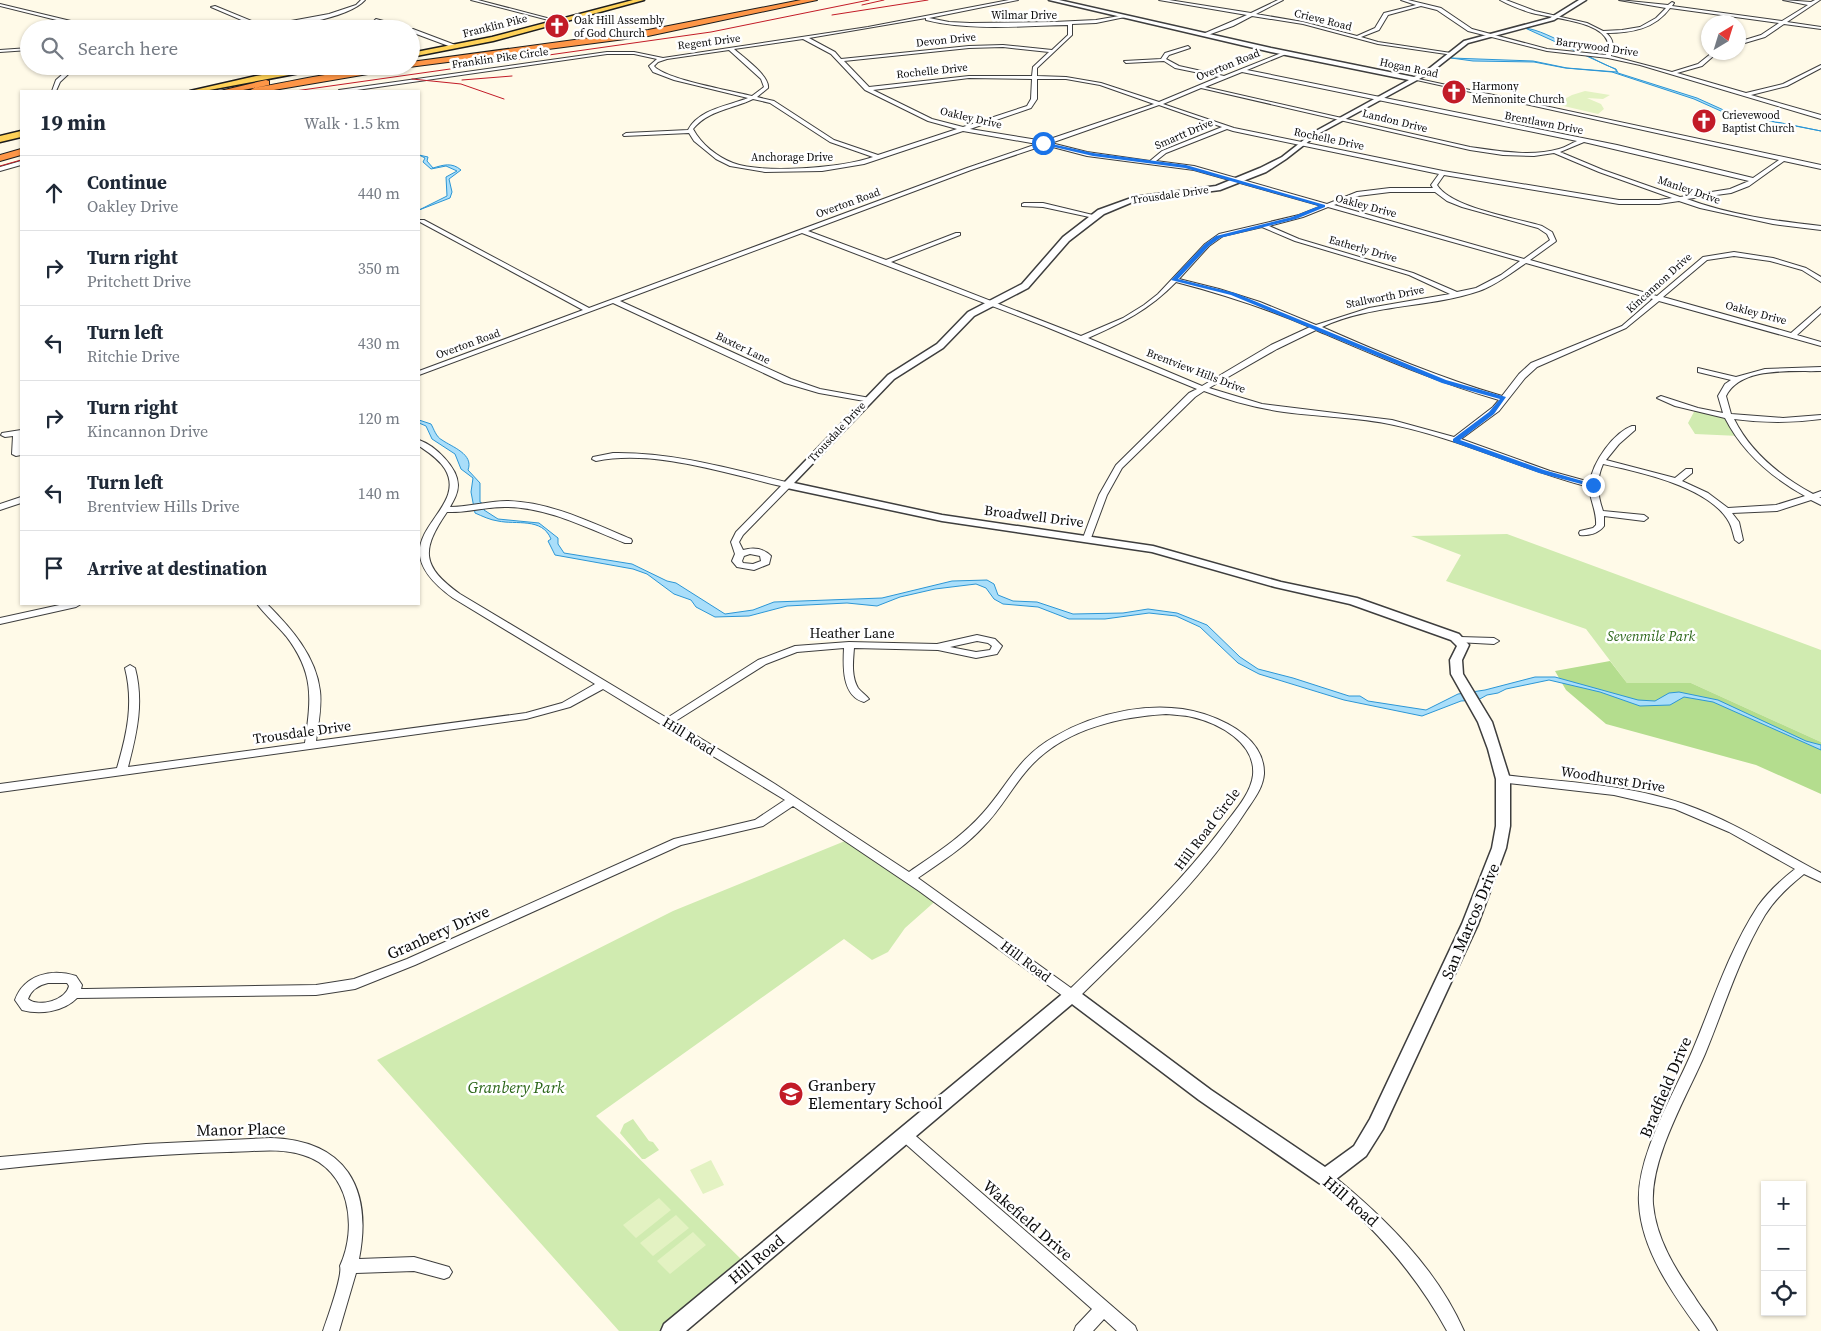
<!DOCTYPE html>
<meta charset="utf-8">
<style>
:root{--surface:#fff;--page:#f2f2f3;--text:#1f2937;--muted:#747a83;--line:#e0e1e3}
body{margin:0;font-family:"Source Serif 4",serif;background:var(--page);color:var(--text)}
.controls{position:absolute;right:15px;bottom:15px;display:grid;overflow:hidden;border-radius:0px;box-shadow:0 1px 4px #0004}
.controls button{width:45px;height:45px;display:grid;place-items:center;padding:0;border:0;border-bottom:1px solid var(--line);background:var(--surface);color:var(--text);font:25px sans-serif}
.compass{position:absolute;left:1701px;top:15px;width:45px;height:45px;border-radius:50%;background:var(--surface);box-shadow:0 1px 4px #0004;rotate:38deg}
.stop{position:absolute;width:15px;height:15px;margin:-11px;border:4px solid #1a73e8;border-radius:50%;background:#fff}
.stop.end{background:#1a73e8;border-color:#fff;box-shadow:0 1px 5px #0008}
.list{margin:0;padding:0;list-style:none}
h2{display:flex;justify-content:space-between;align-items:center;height:65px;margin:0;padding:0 20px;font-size:21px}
h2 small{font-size:16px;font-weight:400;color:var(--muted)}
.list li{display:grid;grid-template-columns:32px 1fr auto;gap:15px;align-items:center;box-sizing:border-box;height:75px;padding:0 20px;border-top:1px solid var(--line)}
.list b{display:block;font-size:19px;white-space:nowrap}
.list p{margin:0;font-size:16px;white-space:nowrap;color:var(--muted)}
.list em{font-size:16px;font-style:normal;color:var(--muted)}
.icon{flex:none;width:28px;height:28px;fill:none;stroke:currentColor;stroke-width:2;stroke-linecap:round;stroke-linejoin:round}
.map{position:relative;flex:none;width:1821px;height:1331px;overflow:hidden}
.search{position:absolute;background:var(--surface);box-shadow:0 1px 4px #0004;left:20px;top:20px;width:400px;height:55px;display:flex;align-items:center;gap:12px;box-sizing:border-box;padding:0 18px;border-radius:28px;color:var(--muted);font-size:19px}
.panel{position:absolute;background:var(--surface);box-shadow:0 1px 4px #0004;left:20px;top:90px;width:400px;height:515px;border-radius:0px}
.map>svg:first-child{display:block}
</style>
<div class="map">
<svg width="1821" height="1331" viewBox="0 0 1821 1331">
<rect width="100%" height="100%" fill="#fffae8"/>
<path fill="#d0ebb0" d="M1695,410L1728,415L1739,436L1695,434L1688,423Z
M1507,534L1821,650V742L1691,683H1627L1586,629L1446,581L1461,555L1411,536Z
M850,839L940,897L905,928L888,952L872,960L844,939L596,1116L748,1266L671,1331H619L377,1060L673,911Z
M633,1119L649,1141L653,1142L659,1150L645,1159H642L620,1133L624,1124Z"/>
<path fill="#b4dd8e" d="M1610,661L1627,683H1691L1821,742V794L1756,765L1606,724L1566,690L1555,671Z"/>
<path fill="#e3f2c2" d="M1585,91L1610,95L1603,99L1587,98L1601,104L1604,109L1598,114L1555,104L1572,95Z
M711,1160L724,1185L703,1194L690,1170Z
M659,1198L671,1210L636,1238L623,1225Z
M676,1215L689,1228L653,1256L640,1243Z
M693,1232L706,1245L670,1274L657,1261Z"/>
<path fill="#a9defa" stroke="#2c96d5" d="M1525,28C1550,31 1590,60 1616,69L1618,73L1697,98L1728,112L1821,131L1723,112L1694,99L1612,72L1565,68L1534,62L1473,61L1451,58L1533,61L1567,68L1617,72L1615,69Z
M419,155L428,157L427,161L433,168C443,165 452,162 461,170L449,179L452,192L450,198L419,210L447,196L446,177L457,171L446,166L431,169L423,162L425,158Z
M419,420L431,424C434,429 436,437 442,440C452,447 474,454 468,470L480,483V502L485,505L484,510L498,519L539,523L558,538V544L564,553L632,564L667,581L676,583L725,614L753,610L774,602L882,598L952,581L987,580L994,584L998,595L1013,601L1037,602L1073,614L1123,613L1148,609L1177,613L1207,625L1240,657L1258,669L1293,678L1349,696H1360L1368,701L1426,710L1458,694L1485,690L1535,677H1555L1638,700L1655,701L1669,693L1679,692L1718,700L1806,741L1821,745V750L1713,702L1684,697L1670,705L1640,706L1600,692L1549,680L1506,689L1498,693L1487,695L1478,700L1461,701L1422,716L1344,700L1259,674L1238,663L1200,627L1176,616L1149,613L1105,619H1069L1038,607L1003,604L994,599L986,588L976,584L935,589L900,597L877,606L847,603L787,606L749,616L715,617L696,607L691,600L674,594L647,574L633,569L555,555L548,541L551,539C542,517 516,525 498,521C490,520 482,516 475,513L471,492L473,478L461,469L455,454L432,439L426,426L419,423Z"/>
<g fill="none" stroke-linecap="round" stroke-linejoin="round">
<defs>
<path id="minor" d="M361,0H365C347,20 277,29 250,29L258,27L211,7L215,6L264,26L329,14L356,5Z
M471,0H478L562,22L560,23Z
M1009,0H1018L929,18L949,22L970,23L1054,22L1096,20L1125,15V17L1096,23L1072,24V35L1037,68V76L1066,77L1101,83L1159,102L1219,77L1175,68L1164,61L1126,63L1124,61L1161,59L1165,53L1188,46L1190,48L1169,55L1166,59L1179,66L1224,76L1284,52L1286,54L1247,70L1617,145L1753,178L1779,160L1412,79L1414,78L1821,165V169L1784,161L1749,186L1731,193L1687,199C1730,215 1776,221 1821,226V230L1773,224L1700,208L1679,201L1659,204H1619L1444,175L1437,185C1451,208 1516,218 1542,226L1552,232L1556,241L1555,242L1530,260L1657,296L1703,257L1734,252L1773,258L1806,268L1821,277V282L1802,270L1770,261L1734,256L1707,260L1663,297L1791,333L1821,307V313L1797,335L1821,342V346L1659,301L1626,328L1537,367L1525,378L1499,411L1461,439L1550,471L1590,482C1593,462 1613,433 1632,426H1635V430L1619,444L1606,460L1675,478L1686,469H1692V473L1682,481L1708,493L1728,508L1776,505L1805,496C1771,477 1743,453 1725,418L1675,406L1657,398L1661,396L1698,408L1723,413L1718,396L1725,384L1731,380L1698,372V368L1736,377L1765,369L1821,367V371C1792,372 1741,366 1726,396L1731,414L1783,418L1821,415V419C1792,423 1763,423 1734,419C1751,453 1780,476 1813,494L1821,491V497H1819L1821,498V505L1811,500L1777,511L1732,513L1739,522L1743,540L1739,543L1735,540C1733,534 1732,527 1729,522C1710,487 1640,472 1603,464C1596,480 1597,494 1603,511L1644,515L1648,518L1644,521L1604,516V526C1599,533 1589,536 1580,535L1579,533L1580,531L1593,528L1596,525C1597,512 1590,500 1589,487C1523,470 1461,439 1394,425C1358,417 1321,417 1284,412C1257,408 1230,401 1204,391L1195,397L1122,468L1107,495L1091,538L1087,541L1084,540L1083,538L1099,495L1116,465L1189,393L1197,389L1044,326L802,233L620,301L791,379L820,389L870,398V402L819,393L785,383L613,303L419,375V371L583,310L420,222V220H424L589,308L967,168L1037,144L963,131L864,164L822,171L765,172L730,166L716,159L694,141L689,133L624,136L623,135L626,133L688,130C699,109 728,106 748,98L674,80L653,72L649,66L657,59L634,54H607L350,91H339V90L607,52H634L663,58L868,27ZM926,18V20C970,31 1023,26 1068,25V35L1052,50L1003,45L969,46L841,59L835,52L809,38ZM803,39L831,54L865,90L928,121L957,129L878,155L834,140L774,101L757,97L768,88C770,76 743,57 734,49ZM1003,47L1049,52L1033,67L1032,76H969L869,87L844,61L969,48ZM729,50L761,79L764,87L752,96C732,91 664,79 654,66L658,62L667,59ZM1242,72L1577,141C1572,143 1566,147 1559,149C1531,157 1498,151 1470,147L1205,87ZM969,78L1032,79L1031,99L1027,106L963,127L932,119L873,90ZM1037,79H1066L1100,85L1154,104L1044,141L970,129L1031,108L1037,99ZM1201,88L1470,150L1503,155L1534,156L1554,153L1599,172L1672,198L1659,200H1619L1443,171L1234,128L1163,104ZM753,99L770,103L830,142L873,157C841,168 764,174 733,163C717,157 701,144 693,129C708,110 733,109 753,99ZM1159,105L1222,127L1162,151L1150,161L1087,152L1051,143ZM1227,129L1233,131L1439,174L1431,185L1433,188H1390L1357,192L1327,204L1194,166L1156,161L1166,153ZM1584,142L1749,181L1730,189L1680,197L1603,170L1560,152ZM1045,145L1087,156L1194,170L1322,206L1299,215L1219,234L1205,244L1158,294L1144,305L1123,318L1081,336L891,262L960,235V233H956L886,260L808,231L971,170ZM1390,192H1435L1447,201L1462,207L1538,228L1547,234L1550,240L1524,259L1334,205L1358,196ZM1328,207L1520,261L1501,275L1476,288L1457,292L1413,273L1299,239L1269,226L1303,217ZM1262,227L1295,241L1409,275L1450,294L1369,308L1316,325L1260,302L1219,289L1179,279L1209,246L1223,236ZM1526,263L1653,299L1622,326L1531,363L1519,374L1502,396C1440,378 1381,353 1322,327C1371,304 1429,308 1479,291C1496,285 1511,273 1526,263ZM1176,282C1222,294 1266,308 1310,327L1271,345L1202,386L1088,338C1122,323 1149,310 1176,282ZM1316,330C1377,356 1436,382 1499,400L1493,407L1454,437L1392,420L1262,404L1209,388L1277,349Z
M1159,0H1169L1251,13L1278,0H1283L1256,14L1303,22L1357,36L1375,28L1384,13L1416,5L1401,0H1408L1441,8L1472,29L1547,49L1606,55C1608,49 1610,43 1605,37C1594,21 1552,18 1532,13C1522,10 1509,5 1500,0H1506L1535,11L1587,23L1603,31L1622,30L1640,27L1656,18L1666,8L1619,0L1668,5L1672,2L1674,3L1672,6L1782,21L1808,5L1783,0L1811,2L1815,0H1820L1787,22L1821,27V29L1784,24L1765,37L1738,45V42L1761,35L1779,23L1670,8C1655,29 1631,33 1606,33C1615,40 1613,47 1611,56L1672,72L1698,64L1713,52H1718L1702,66L1677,73L1746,93L1783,84L1821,65V68L1787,86L1751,95L1821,115V119L1640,65L1608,58L1547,51L1468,31L1437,10L1421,6L1388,15L1379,30L1361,37L1378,42L1451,53L1453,55L1378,44L1303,24L1252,16L1233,26L1205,36L1203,34L1247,15Z
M0,4L100,28L102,29H93L0,6Z
M376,19L410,28V29H402L374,21Z
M411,29H413L458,46V47L454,48L411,32Z
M29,48V50L0,52V50Z
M72,66H77L60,82L56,91H52L56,80Z
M21,161V165L0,171V167Z
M1024,203H1043L1097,216L1094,218L1043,207L1022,206V204Z
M21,430V455L16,456L12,454L13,436L5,437L1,435L2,433Z
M419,440C434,445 458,467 458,485C458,493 454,500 450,507C469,507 488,501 507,501C551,502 592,523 631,539L632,541L631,543H625C587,528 549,508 508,507C488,506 468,513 447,512C421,550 421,566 460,594L667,718L758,660L795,646L849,642L937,644L977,635L995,639L1002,646L997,654L976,658L938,650L854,648C853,661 851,676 858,688C861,692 866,695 869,699L864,702C842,696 843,667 844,648L797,652L766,664L674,722L775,784L909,872C935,854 962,837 983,813C1009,784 1018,757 1054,737C1097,712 1156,699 1204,714C1231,723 1265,741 1264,774C1263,788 1254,799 1246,811C1200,882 1137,940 1077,999L1072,1000L1067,999L919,891L793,806L763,826L681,845L415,965L355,989L316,995L77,998C63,1012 40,1015 22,1010L15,1000C24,975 51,968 76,976L82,985L81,989H86L316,985L354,979L407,959L674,839L755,820L785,800L603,689L570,707L526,719L0,792V784L117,768C127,734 134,703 125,668L130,665L135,668C144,702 137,733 128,767L305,743C311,699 315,674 286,636C277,625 265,615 257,604H267C291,628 316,656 320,691C322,708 318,725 316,741L526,713L562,703L595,684L453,598C370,538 472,514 445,469C439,459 428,452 419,446ZM977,641L988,643L992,646L990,650L976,652L950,647ZM1166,714C1175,715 1184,715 1192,717C1219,723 1256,743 1253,775C1251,793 1235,811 1225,824C1180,884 1125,936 1071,988L918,878C941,862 965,847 984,826C1001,809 1012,787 1028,769C1062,730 1117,717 1166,714ZM48,983H67L69,986C66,1000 39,1008 28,999C31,990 39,985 48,983Z
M613,453C673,452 732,469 790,483V487L743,535L739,542L743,550C753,547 763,548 771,556L769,564L754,570L737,567L732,561L735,554L731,542L736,532L781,486C725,473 653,449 596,461L592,459L593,457ZM750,554L760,556L761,561L753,564L743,563L742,561L744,556Z
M21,497V503L0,510V504Z
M64,604H81L76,607L0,624V618Z
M1460,637L1494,638L1499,641L1494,644L1457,642L1455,640L1457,638Z
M1503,775C1563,782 1626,784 1684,804C1733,821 1776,849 1821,873V882L1804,874C1789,886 1775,899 1765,915C1739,958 1724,1008 1705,1054C1687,1096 1650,1158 1653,1204C1656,1238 1675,1269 1694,1296C1701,1308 1711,1319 1717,1331H1700C1673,1294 1641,1250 1639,1203C1636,1157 1673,1096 1691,1054C1712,1005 1728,952 1758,906C1768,892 1781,880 1795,869L1729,832L1675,809L1614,795L1499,782L1498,779L1499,776Z
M905,1129L910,1131L1135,1326L1137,1331H1117L1104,1319L1093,1331H1074L1076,1326L1092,1309L900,1139L898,1135L900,1131Z
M270,1138C346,1140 373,1188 359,1259L414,1257L449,1267L452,1272L449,1277L444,1279L414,1271L356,1273L339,1331H323C327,1319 343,1276 340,1266C358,1227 350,1169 303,1155C279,1147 252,1152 227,1152C151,1154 76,1161 0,1169V1157L146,1144Z
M1325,1171L1330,1173C1383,1216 1436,1267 1464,1331H1447C1415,1272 1371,1224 1320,1181L1318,1177L1320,1173Z"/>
<path id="tertiary" d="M1049,0H1059L1271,48L1414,77L1426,71L1464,41L1550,18L1579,0H1586L1554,20L1468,43L1430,73L1318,134L1286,159L1266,172L1220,190L1135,201L1104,214L1069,241L1028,288L974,316L943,348L894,379L794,483L942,515L1153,546L1281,582L1357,598L1459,634L1469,645L1462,660L1463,674L1492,722L1510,779V826L1506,848L1478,924L1383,1129L1366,1156L1331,1183L1325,1185L1319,1183L1199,1100L1072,1004L686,1331H661L664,1324L1066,991L1072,989L1078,991L1211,1090L1325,1167L1354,1146L1370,1119L1462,924L1492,848L1496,826V779L1488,749L1478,722L1451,674L1450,660L1457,646L1451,640L1350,604L1275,587L1152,552L942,521L787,488L782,485L888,375L937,344L968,312L1022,284L1063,237L1098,210L1134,197L1216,186L1260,168L1282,157L1314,132L1409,80L1271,52Z"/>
<path id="primary" d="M633,0H644L493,41L411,57V53L492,37Z
M316,66H337L204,91H190L256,76Z
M21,131V137L0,142V136Z"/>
<path id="motorway" d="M801,0H817L648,36L409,67L268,91H249L254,88C306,79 359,66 411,66V62L648,30Z
M266,80L269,81V85L238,91H220Z
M21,149V155L0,161V155Z"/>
</defs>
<use href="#minor" stroke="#3e3e3e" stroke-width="2"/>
<use href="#tertiary" stroke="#3e3e3e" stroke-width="3"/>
<use href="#primary" stroke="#1c1c1c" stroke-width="3"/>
<use href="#motorway" stroke="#1c1c1c" stroke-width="2"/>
<use href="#minor" fill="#fff" fill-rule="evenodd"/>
<use href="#tertiary" fill="#fff" fill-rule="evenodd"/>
<use href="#primary" fill="#ffd258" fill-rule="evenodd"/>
<use href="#motorway" fill="#fe9647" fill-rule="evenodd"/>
<path stroke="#c21b27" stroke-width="1" d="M862,5L884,0
M832,15L928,0
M412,79L461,84L504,99
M462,80L512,76
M295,91L711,32L869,0
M0,166L21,160"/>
</g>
<path fill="#1a73e8" d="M1043,142L1093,153L1186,165L1325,205V207L1296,219L1220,238L1209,246L1178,279L1235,293L1446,380L1506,397L1494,414L1460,440L1544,470L1597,485L1593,487L1539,473L1453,442V439L1489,412L1500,399L1442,383L1231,295L1171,280L1205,244L1216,236L1292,217L1319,206L1185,168L1093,156L1041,144Z"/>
<defs>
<symbol id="church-disc" viewBox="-11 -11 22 22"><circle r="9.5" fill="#c21b27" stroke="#fff"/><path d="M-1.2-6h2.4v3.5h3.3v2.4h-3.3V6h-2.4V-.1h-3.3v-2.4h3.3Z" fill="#fff"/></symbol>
<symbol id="school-disc" viewBox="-11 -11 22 22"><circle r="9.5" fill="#c21b27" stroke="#fff"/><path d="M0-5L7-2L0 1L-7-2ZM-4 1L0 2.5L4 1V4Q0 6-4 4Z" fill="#fff"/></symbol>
</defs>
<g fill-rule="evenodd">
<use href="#church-disc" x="543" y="12" width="28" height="28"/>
<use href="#church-disc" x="1440" y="78" width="28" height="28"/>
<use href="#church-disc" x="1690" y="107" width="28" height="28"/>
<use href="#school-disc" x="777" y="1080" width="28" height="28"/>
</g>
<g text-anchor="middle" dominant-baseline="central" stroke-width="5" stroke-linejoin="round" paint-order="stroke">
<g font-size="11" fill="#0b0b0b" stroke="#fff">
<text x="1024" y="15">Wilmar Drive</text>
<text transform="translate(1323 20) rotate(14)">Crieve Road</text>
<text transform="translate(495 26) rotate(-14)">Franklin Pike</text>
<text transform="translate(946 40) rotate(-6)">Devon Drive</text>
<text transform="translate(709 42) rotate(-7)">Regent Drive</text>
<text transform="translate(1597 47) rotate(8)">Barrywood Drive</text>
<text transform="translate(500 58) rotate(-8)">Franklin Pike Circle</text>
<text transform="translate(1228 65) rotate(-22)">Overton Road</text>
<text transform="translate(1409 68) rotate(12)">Hogan Road</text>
<text transform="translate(932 71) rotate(-6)">Rochelle Drive</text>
<text transform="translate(971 118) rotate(13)">Oakley Drive</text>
<text transform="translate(1395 121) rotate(14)">Landon Drive</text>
<text transform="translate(1544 123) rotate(11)">Brentlawn Drive</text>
<text transform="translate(1184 134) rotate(-23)">Smartt Drive</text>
<text transform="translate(1329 139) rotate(12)">Rochelle Drive</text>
<text x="792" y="157">Anchorage Drive</text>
<text transform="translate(1689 190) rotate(19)">Manley Drive</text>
<text transform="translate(1170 195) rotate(-8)">Trousdale Drive</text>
<text transform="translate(848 203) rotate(-20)">Overton Road</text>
<text transform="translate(1366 206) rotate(15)">Oakley Drive</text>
<text transform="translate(1363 249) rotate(16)">Eatherly Drive</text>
<text transform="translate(1659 283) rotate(-42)">Kincannon Drive</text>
<text transform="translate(1385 297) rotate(-11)">Stallworth Drive</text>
<text transform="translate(1756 313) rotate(15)">Oakley Drive</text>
<text transform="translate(468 344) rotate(-20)">Overton Road</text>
<text transform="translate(743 348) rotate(26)">Baxter Lane</text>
<text transform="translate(1196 371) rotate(21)">Brentview Hills Drive</text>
<text transform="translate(837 432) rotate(-47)">Trousdale Drive</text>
</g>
<g font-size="11" fill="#0b0b0b" stroke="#fff" text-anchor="start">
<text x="574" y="20">Oak Hill Assembly<tspan x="574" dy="13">of God Church</tspan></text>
<text x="1472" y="86">Harmony<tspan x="1472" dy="13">Mennonite Church</tspan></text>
<text x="1722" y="115">Crievewood<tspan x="1722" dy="13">Baptist Church</tspan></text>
</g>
<g font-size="14" fill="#0b0b0b" stroke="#fff">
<text transform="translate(1034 516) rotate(7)">Broadwell Drive</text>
<text x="852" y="633">Heather Lane</text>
<text transform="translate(302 732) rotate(-8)">Trousdale Drive</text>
<text transform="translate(689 736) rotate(32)">Hill Road</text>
<text transform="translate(1613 779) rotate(9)">Woodhurst Drive</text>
<text transform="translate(1207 829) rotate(-53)">Hill Road Circle</text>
<text transform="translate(1026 961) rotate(37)">Hill Road</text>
</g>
<g font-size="14" font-style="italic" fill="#2a6518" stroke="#fff">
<text x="1651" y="636">Sevenmile Park</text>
</g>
<g font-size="16" fill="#0b0b0b" stroke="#fff">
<text transform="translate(1470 921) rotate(-67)">San Marcos Drive</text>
<text transform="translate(438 932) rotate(-24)">Granbery Drive</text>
<text transform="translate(1665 1087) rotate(-67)">Bradfield Drive</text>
<text transform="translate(241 1129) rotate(-1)">Manor Place</text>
<text transform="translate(1351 1201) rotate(41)">Hill Road</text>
<text transform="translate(1028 1220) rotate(41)">Wakefield Drive</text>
<text transform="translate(756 1259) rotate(-40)">Hill Road</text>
</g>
<g font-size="16" fill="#0b0b0b" stroke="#fff" text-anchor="start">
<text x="808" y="1085">Granbery<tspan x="808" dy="18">Elementary School</tspan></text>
</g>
<g font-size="16" font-style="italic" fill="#2a6518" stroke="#fff">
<text x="516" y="1087">Granbery Park</text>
</g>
</g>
</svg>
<div class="controls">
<button>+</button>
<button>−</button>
<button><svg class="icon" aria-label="locate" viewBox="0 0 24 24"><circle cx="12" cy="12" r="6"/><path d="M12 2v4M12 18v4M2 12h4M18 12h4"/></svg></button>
</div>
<svg class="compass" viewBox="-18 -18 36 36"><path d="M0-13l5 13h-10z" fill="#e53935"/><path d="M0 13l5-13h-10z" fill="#747a83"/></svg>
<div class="stop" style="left:1043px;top:143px"></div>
<div class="stop end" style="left:1593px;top:485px"></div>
<div class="search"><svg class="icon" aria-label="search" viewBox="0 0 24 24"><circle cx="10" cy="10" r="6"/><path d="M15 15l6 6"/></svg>Search here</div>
<section class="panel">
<h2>19 min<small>Walk · 1.5 km</small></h2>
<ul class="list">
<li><svg class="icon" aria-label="ahead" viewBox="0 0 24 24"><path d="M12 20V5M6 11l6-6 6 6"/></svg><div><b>Continue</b><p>Oakley Drive</p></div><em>440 m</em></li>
<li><svg class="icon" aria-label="right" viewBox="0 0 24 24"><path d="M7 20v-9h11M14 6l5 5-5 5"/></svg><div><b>Turn right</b><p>Pritchett Drive</p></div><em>350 m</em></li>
<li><svg class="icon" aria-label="left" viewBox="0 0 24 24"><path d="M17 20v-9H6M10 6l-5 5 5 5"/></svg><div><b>Turn left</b><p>Ritchie Drive</p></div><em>430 m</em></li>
<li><svg class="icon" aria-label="right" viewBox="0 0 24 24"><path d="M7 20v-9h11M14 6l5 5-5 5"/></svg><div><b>Turn right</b><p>Kincannon Drive</p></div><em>120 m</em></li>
<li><svg class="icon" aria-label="left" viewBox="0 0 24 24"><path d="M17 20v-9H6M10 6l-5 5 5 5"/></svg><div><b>Turn left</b><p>Brentview Hills Drive</p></div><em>140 m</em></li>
<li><svg class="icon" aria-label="arrive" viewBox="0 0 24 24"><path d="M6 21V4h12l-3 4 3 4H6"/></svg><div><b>Arrive at destination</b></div></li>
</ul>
</section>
</div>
